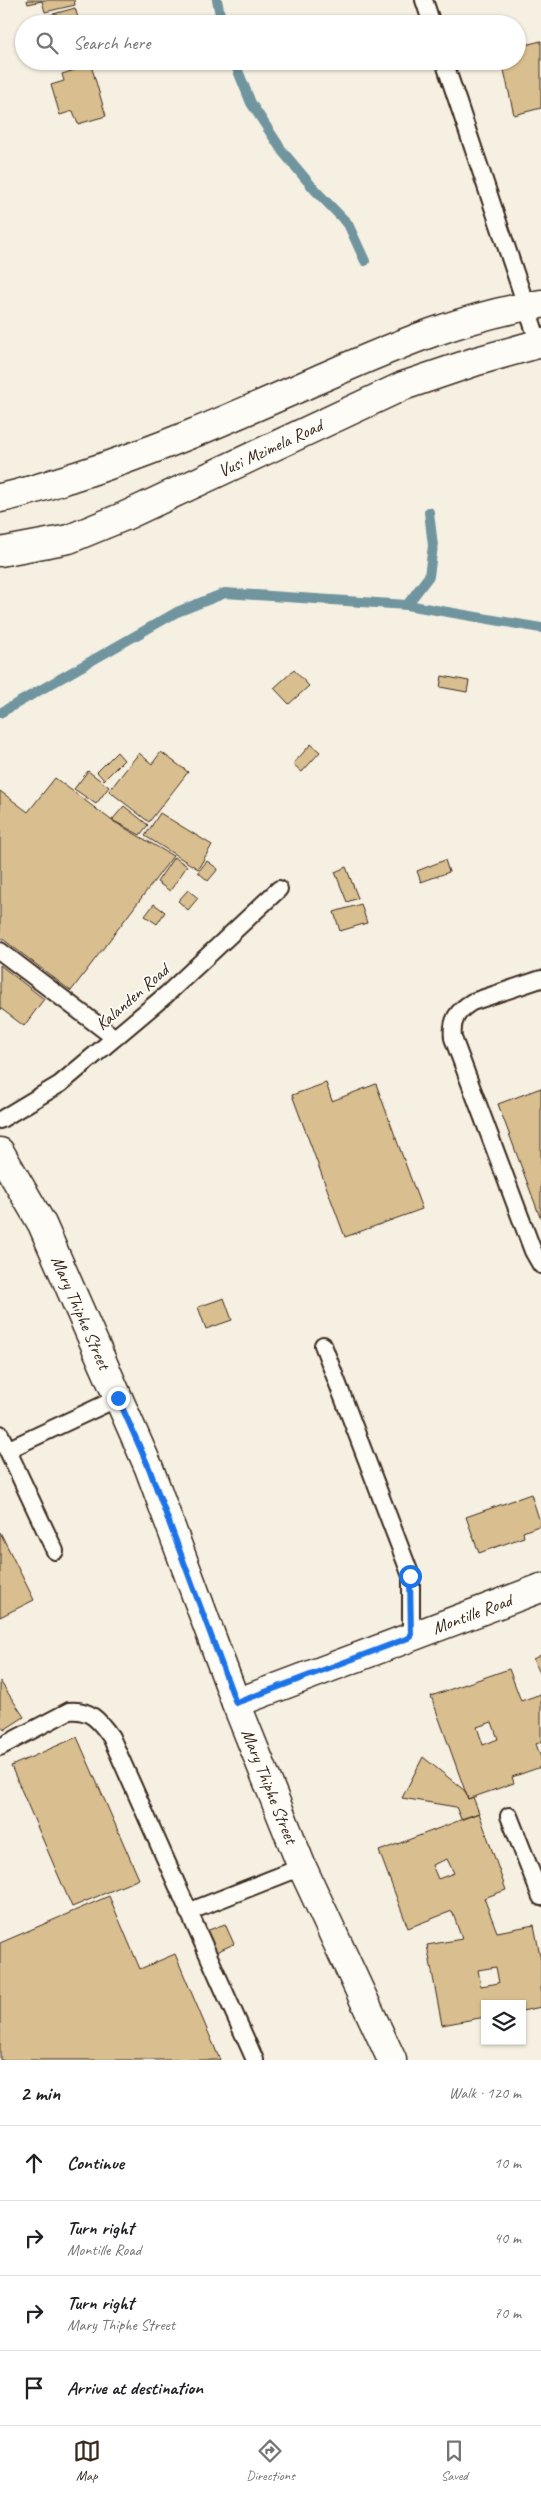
<!DOCTYPE html>
<meta charset="utf-8">
<style>
:root{--surface:#fff;--page:#f2f2f2;--text:#202124;--muted:#757577;--line:#e0e0e0;--accent:#3b2a1e}
body{margin:0;font-family:Caveat,sans-serif;background:var(--page);color:var(--text)}
.controls{position:absolute;right:15px;bottom:15px;display:grid;overflow:hidden;border-radius:0px;box-shadow:0 1px 4px #0004}
.controls button{width:45px;height:45px;display:grid;place-items:center;padding:0;border:0;border-bottom:1px solid var(--line);background:var(--surface);color:var(--text);font:25px sans-serif}
.stop{position:absolute;width:15px;height:15px;margin:-11px;border:4px solid #1a73e8;border-radius:50%;background:#fff}
.stop.end{background:#1a73e8;border-color:#fff;box-shadow:0 1px 5px #0008}
.list{margin:0;padding:0;list-style:none}
h2{display:flex;justify-content:space-between;align-items:center;height:65px;margin:0;padding:0 20px;font-size:21px}
h2 small{font-size:16px;font-weight:400;color:var(--muted)}
.list li{display:grid;grid-template-columns:32px 1fr auto;gap:15px;align-items:center;box-sizing:border-box;height:75px;padding:0 20px;border-top:1px solid var(--line)}
.list b{display:block;font-size:19px;white-space:nowrap}
.list p{margin:0;font-size:16px;white-space:nowrap;color:var(--muted)}
.list em{font-size:16px;font-style:normal;color:var(--muted)}
.icon{flex:none;width:28px;height:28px;fill:none;stroke:currentColor;stroke-width:2;stroke-linecap:round;stroke-linejoin:round}
.map{position:relative;flex:none;width:541px;height:2060px;overflow:hidden}
.search{position:absolute;background:var(--surface);box-shadow:0 1px 4px #0004;left:15px;right:15px;top:15px;height:55px;display:flex;align-items:center;gap:12px;box-sizing:border-box;padding:0 18px;border-radius:28px;color:var(--muted);font-size:19px}
.sheet{height:365px;background:var(--surface)}
nav{display:flex;justify-content:space-around;align-items:center;box-sizing:border-box;height:70px;border-top:1px solid var(--line);background:var(--surface);font-size:14px;color:var(--muted)}
nav a{display:grid;justify-items:center;gap:2px}
nav .on{color:var(--accent)}
.map>svg:first-child{display:block}
</style>
<div class="map">
<svg width="541" height="2060" viewBox="0 0 541 2060">
<rect width="100%" height="100%" fill="#f6f0e2"/>
<filter id="ink" filterUnits="userSpaceOnUse"><feTurbulence type="fractalNoise" baseFrequency=".02" numOctaves="2"/><feDisplacementMap in="SourceGraphic" scale="10" xChannelSelector="R" yChannelSelector="G"/><feConvolveMatrix kernelMatrix="1 2 1 2 8 2 1 2 1" color-interpolation-filters="sRGB"/></filter>
<g filter="url(#ink)">
<g fill="none" stroke-linecap="round" stroke-linejoin="round">
<path stroke="#6f959e" stroke-width="10" d="M217,0L222,24
M234,61L251,103L283,152L315,190L348,224L365,261
M407,605L429,576L433,546L429,512
M0,713L177,612L225,593L407,605L541,628"/>
</g>
<path fill="#d9bf8f" stroke="#3b2a1e" fill-rule="evenodd" d="M27,0H74L75,5L45,12L42,1L28,4Z
M75,8L80,24H49L46,16Z
M541,41V108L514,115L502,61H517V47Z
M60,61H83L62,68Z
M146,61H161V63L147,65Z
M91,65L106,116L78,124L73,111L60,115L51,85L64,81L62,74Z
M294,670L309,686L289,704L274,688Z
M442,676L469,681L467,692L440,687Z
M311,744L320,752L302,772L293,764Z
M117,752L124,760L104,780L97,772Z
M161,752L188,772L149,822L109,791L139,753L152,764Z
M88,771L109,787L96,804L74,789Z
M55,778L111,820L173,856L71,991L0,937V791L28,812Z
M124,806L148,825L140,835L112,820Z
M160,813L212,845L198,869L145,836Z
M174,857L187,866L170,891L157,882Z
M445,860L449,872L421,882L417,871Z
M207,861L218,869L208,881L198,872Z
M346,867L358,898L347,902L335,872Z
M188,890L198,898L188,910L178,901Z
M154,904L165,912L157,924L145,916Z
M361,904L367,923L340,931L334,912Z
M0,965L44,999L24,1026L0,1008Z
M326,1083L332,1101L376,1084L422,1209L345,1237L292,1095Z
M541,1088V1217H540L498,1104Z
M224,1298L232,1320L206,1329L198,1307Z
M531,1494L541,1525L523,1532L524,1537L479,1553L466,1517Z
M0,1532L34,1600L0,1617Z
M541,1655V1675L533,1659Z
M509,1669L521,1701L541,1694V1742L536,1744L541,1758V1767L512,1777L514,1783L468,1799L431,1696ZM492,1722L498,1739L483,1745L477,1727Z
M0,1681L24,1717L4,1730L0,1724Z
M77,1737L139,1879L72,1907L11,1766Z
M423,1757L465,1791L468,1799L473,1797L479,1813L461,1819L456,1807L402,1798Z
M479,1813L506,1890L484,1898L497,1932L534,1925L541,1961V2007L522,2011V2004H485V2017L442,2025L427,1945L462,1939L452,1911L408,1928L379,1851ZM447,1859L454,1873L438,1879L432,1865ZM496,1967L499,1983L481,1986L478,1970Z
M109,1896L140,1969L175,1954L220,2060H0V1943Z
M225,1924L234,1944L216,1952L206,1931Z"/>
<g fill="none" stroke-linecap="round" stroke-linejoin="round">
<defs>
<path id="lane" d="M424,0L432,24
M444,61L539,344
M0,951L115,1038
M541,979L472,1002C457,1011 451,1020 453,1038L533,1251L541,1265
M0,1120L60,1084L167,994L279,889
M323,1345L411,1576V1637
M0,1434L55,1551
M7,1450L118,1398
M0,1747L69,1711C90,1709 99,1720 111,1737L255,2060
M509,1816L541,1897
M188,1912L302,1867"/>
<g id="street">
<path id="s1" d="M236,1703L541,1588"/>
</g>
<g id="secondary">
<path d="M0,498C26,493 51,484 76,476C162,449 244,412 326,376C394,346 467,315 541,304"/>
<path id="s2" d="M0,552L69,539L125,516L403,386L477,361L541,343"/>
<path id="s3" d="M0,1152L42,1224L149,1468L236,1703L302,1867L392,2060"/>
</g>
</defs>
<use href="#lane" stroke="#3b2a1e" stroke-width="20"/>
<use href="#street" stroke="#3b2a1e" stroke-width="31"/>
<use href="#secondary" stroke="#3b2a1e" stroke-width="31"/>
<use href="#lane" stroke="#fdfcf7" stroke-width="16"/>
<use href="#street" stroke="#fdfcf7" stroke-width="28"/>
<use href="#secondary" stroke="#fdfcf7" stroke-width="28"/>
</g>
</g>
<g fill="none" stroke-linecap="round" stroke-linejoin="round" filter="url(#ink)">
<path stroke="#1a73e8" stroke-width="6" d="M118,1398L149,1468L236,1703L411,1637L410,1576"/>
</g>
<g text-anchor="middle" dominant-baseline="central" stroke-width="4" stroke-linejoin="round" paint-order="stroke">
<g font-size="18" fill="#3b2a1e" stroke="#fdfcf7">
<text stroke="none"><textPath href="#s2" startOffset="291">Vusi Mzimela Road</textPath></text>
<text transform="translate(132 997) rotate(-41)">Kalanden Road</text>
<text stroke="none"><textPath href="#s3" startOffset="180">Mary Thiphe Street</textPath></text>
<text stroke="none"><textPath href="#s1" startOffset="252">Montille Road</textPath></text>
<text stroke="none"><textPath href="#s3" startOffset="690">Mary Thiphe Street</textPath></text>
</g>
</g>
</svg>
<div class="controls">
<button><svg class="icon" aria-label="layers" viewBox="0 0 24 24"><path d="M12 4l9 5-9 5-9-5zM3 14l9 5 9-5"/></svg></button>
</div>
<div class="stop" style="left:410px;top:1576px"></div>
<div class="stop end" style="left:118px;top:1398px"></div>
<div class="search"><svg class="icon" aria-label="search" viewBox="0 0 24 24"><circle cx="10" cy="10" r="6"/><path d="M15 15l6 6"/></svg>Search here</div>
</div>
<section class="sheet">
<h2>2 min<small>Walk · 120 m</small></h2>
<ul class="list">
<li><svg class="icon" aria-label="ahead" viewBox="0 0 24 24"><path d="M12 20V5M6 11l6-6 6 6"/></svg><div><b>Continue</b></div><em>10 m</em></li>
<li><svg class="icon" aria-label="right" viewBox="0 0 24 24"><path d="M7 20v-9h11M14 6l5 5-5 5"/></svg><div><b>Turn right</b><p>Montille Road</p></div><em>40 m</em></li>
<li><svg class="icon" aria-label="right" viewBox="0 0 24 24"><path d="M7 20v-9h11M14 6l5 5-5 5"/></svg><div><b>Turn right</b><p>Mary Thiphe Street</p></div><em>70 m</em></li>
<li><svg class="icon" aria-label="arrive" viewBox="0 0 24 24"><path d="M6 21V4h12l-3 4 3 4H6"/></svg><div><b>Arrive at destination</b></div></li>
</ul>
</section>
<nav>
<a class="on"><svg class="icon" aria-label="map" viewBox="0 0 24 24"><path d="M3 6l6-2 6 2 6-2v14l-6 2-6-2-6 2zM9 4v14M15 6v14"/></svg>Map</a>
<a><svg class="icon" aria-label="directions" viewBox="0 0 24 24"><path d="M12 3l9 9-9 9-9-9zM9 14v-3h6M13 9l2 2-2 2"/></svg>Directions</a>
<a><svg class="icon" aria-label="saved" viewBox="0 0 24 24"><path d="M7 4h10v16l-5-4-5 4z"/></svg>Saved</a>
</nav>
